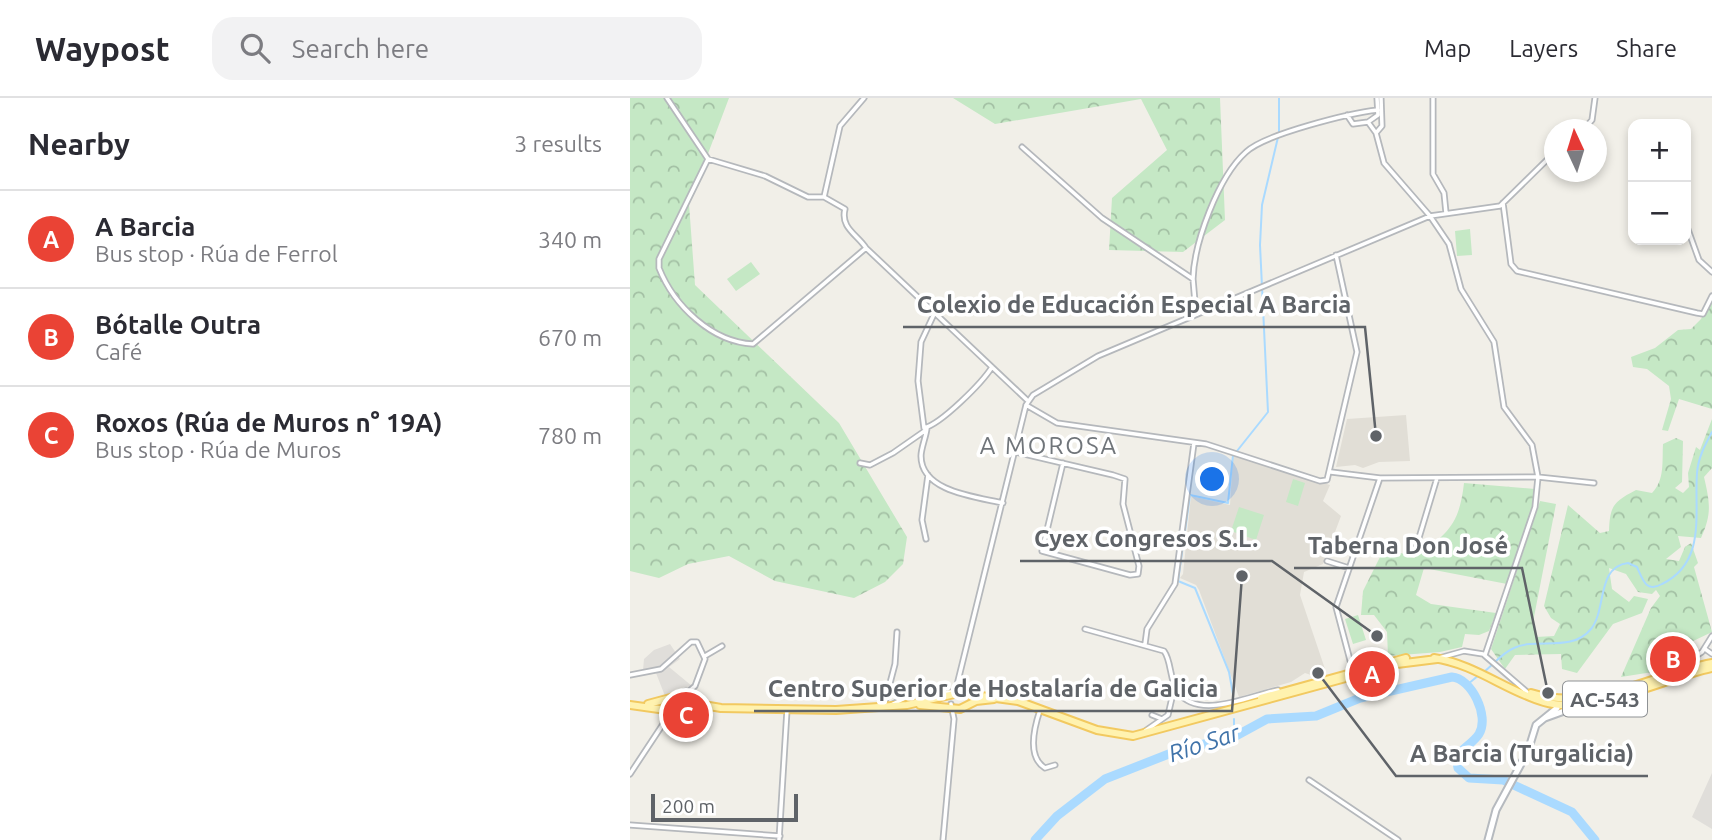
<!DOCTYPE html>
<meta charset="utf-8">
<style>
:root{--surface:#fff;--page:#f2f2f3;--text:#2b2b33;--muted:#7c7c81;--line:#e1e1e2;--accent:#ea4335}
body{margin:0;font-family:Ubuntu,sans-serif;background:var(--page);color:var(--text)}
.controls{position:absolute;right:21px;top:21px;display:grid;overflow:hidden;border-radius:14px;box-shadow:0 4px 10px #0003}
.controls button{width:63px;height:63px;display:grid;place-items:center;padding:0;border:0;border-bottom:2px solid var(--line);background:var(--surface);color:var(--text);font:35px sans-serif}
.compass{position:absolute;left:914px;top:21px;width:63px;height:63px;border-radius:50%;background:var(--surface);box-shadow:0 4px 10px #0003;rotate:356deg}
.scale{position:absolute;left:21px;bottom:18px;width:147px;box-sizing:border-box;padding-left:7px;border:4px solid #5f6368;border-top:0;font-size:19px;line-height:24px;white-space:nowrap;color:#5f6368;-webkit-text-stroke:5px #fff;paint-order:stroke}
.you{position:absolute;left:583px;top:382px;width:24px;height:24px;margin:-18px;border:5px solid #fff;border-radius:50%;background:#1a73e8;box-shadow:0 0 0 10px #1a73e833}
.badge{display:grid;place-items:center;width:46px;height:46px;border-radius:50%;background:var(--accent);color:#fff;font-size:23px;font-weight:700}
.pin{position:absolute;translate:-50% -50%;border:4px solid #fff;box-shadow:0 2px 7px #0006}
.list{margin:0;padding:0;list-style:none}
h2{display:flex;justify-content:space-between;align-items:center;height:91px;margin:0;padding:0 28px;font-size:30px}
h2 small{font-size:23px;font-weight:400;color:var(--muted)}
.list li{display:grid;grid-template-columns:46px 1fr auto;gap:21px;align-items:center;box-sizing:border-box;height:98px;padding:0 28px;border-top:2px solid var(--line)}
.list b{display:block;font-size:26px;white-space:nowrap}
.list p{margin:0;font-size:23px;white-space:nowrap;color:var(--muted)}
.list em{font-size:23px;font-style:normal;color:var(--muted)}
.icon{flex:none;width:38px;height:38px;fill:none;stroke:currentColor;stroke-width:2;stroke-linecap:round;stroke-linejoin:round}
.map{position:relative;flex:none;width:1082px;height:742px;overflow:hidden}
header{display:flex;align-items:center;gap:42px;box-sizing:border-box;height:98px;padding:0 35px;background:var(--surface);border-bottom:2px solid var(--line)}
header strong{font-size:33px}
nav{display:flex;gap:38px;margin-inline-start:auto;font-size:24px}
.search{width:490px;height:63px;background:var(--page);display:flex;align-items:center;gap:18px;box-sizing:border-box;padding:0 24px;border-radius:21px;color:var(--muted);font-size:26px}
main{display:flex}
aside{flex:1;background:var(--surface)}
.map>svg:first-child{display:block}
</style>
<header>
<strong>Waypost</strong>
<div class="search"><svg class="icon" aria-label="search" viewBox="0 0 24 24"><circle cx="10" cy="10" r="6"/><path d="M15 15l6 6"/></svg>Search here</div>
<nav><a>Map</a><a>Layers</a><a>Share</a></nav>
</header>
<main>
<aside>
<h2>Nearby<small>3 results</small></h2>
<ul class="list">
<li><span class="badge">A</span><div><b>A Barcia</b><p>Bus stop · Rúa de Ferrol</p></div><em>340 m</em></li>
<li><span class="badge">B</span><div><b>Bótalle Outra</b><p>Café</p></div><em>670 m</em></li>
<li><span class="badge">C</span><div><b>Roxos (Rúa de Muros n° 19A)</b><p>Bus stop · Rúa de Muros</p></div><em>780 m</em></li>
</ul>
</aside>
<div class="map">
<svg width="1082" height="742" viewBox="0 0 1082 742">
<defs>
<pattern id="forest-crowns" width="20" height="18" patternUnits="userSpaceOnUse" patternTransform="scale(1.75)"><rect width="20" height="18" fill="#c5e8c5"/><path d="M2 6a3 3 0 1 1 6 0M12 15a3 3 0 1 1 6 0" fill="none" stroke="#a3c0a4"/></pattern>
</defs>
<rect width="100%" height="100%" fill="#f1efe8"/>
<path fill="#e0deda" d="M40,546L50,561L39,569L62,588L46,591L35,598L26,575L15,577L13,572L14,561L24,552Z
M1082,675V731L1062,719Z"/>
<path fill="#e1ded6" d="M776,317L780,363L749,364L733,370L725,367L706,369L717,321Z
M603,358L700,387L693,403L711,418L693,466L674,474L670,497L695,571L681,577L675,575L661,584L609,599L569,492L566,487L550,480L553,476L561,398L600,407Z"/>
<path fill="#c5e8c5" d="M840,131L842,157L827,158L825,133Z
M121,164L130,176L106,193L97,181Z
M663,381L675,385L668,408L656,404Z
M609,409L634,417L626,442L601,433Z
M728,517L736,542L723,546L715,521Z"/>
<path fill="url(#forest-crowns)" d="M0,0H99L59,106L65,187L209,325L277,439L273,466L255,484L224,500L145,483L99,458L58,466L29,480L0,473Z
M323,0H590L595,122L553,154L479,152L482,100L537,52L511,1L365,26Z
M1082,198V311L1049,301L1038,333L1032,332L1041,301L1039,288L1017,271L1003,269L1001,259L1025,250L1048,232L1061,231L1071,221Z
M1082,321V370L1074,379C1080,405 1082,416 1071,440L1048,438L1051,449L1036,461L1049,463L1055,449L1061,445L1068,465L1064,469L1082,534L1034,557L1029,573L991,579L1021,510L1030,498L1026,492L1022,496L1008,494L996,476L979,470L982,491L999,504L1004,498L1018,501L1012,515L983,526L947,575L932,571L931,556L885,557L875,571L861,551L910,403L926,406L903,524L906,539L924,538L930,526L921,520L914,508L938,407L970,435L979,433C980,408 983,404 1006,392L1022,395C1035,382 1032,363 1033,346L1046,340L1053,343L1052,384L1045,390L1053,395L1059,389L1058,375L1066,349L1070,352Z
M834,385L905,391L904,408L877,486L794,470L786,497L801,506L866,515L859,533L849,537L835,536L832,549L810,554L758,558L757,534L744,517H731L733,493L752,455H771L784,460C818,435 829,428 834,385Z"/>
<g fill="none" stroke-linecap="round" stroke-linejoin="round">
<path stroke="#aadaff" stroke-width="2" d="M607,353L638,314L630,147L632,107L649,35V0
M854,574C864,566 872,555 884,550C908,539 941,555 961,531C977,511 966,469 998,465L1007,469C1013,482 1016,495 1032,486C1077,464 1064,415 1067,375C1068,360 1075,347 1082,334
M838,586L849,577
M603,596L599,574L565,490L548,483L560,397L598,405L603,357
M604,639V621"/>
<path stroke="#aadaff" stroke-width="9" d="M405,742L427,718L475,681L549,652L604,639L637,621L686,618L730,600L822,579C841,580 860,618 849,636C844,644 833,650 826,659L828,670L839,680L873,682L942,714L965,742"/>
<defs>
<path id="street" d="M37,0L78,61L135,78L178,99H194L210,28L234,0
M803,0V76L814,95L816,115
M717,17L723,26L738,24L746,35L754,65L800,118L819,146L831,191L864,244L874,309L902,347L908,379L964,385
M738,24L748,17L747,0
M953,32L962,22L965,0
M746,35L752,28L751,0
M392,49L472,120L563,181C564,145 588,79 616,54C635,36 720,15 748,12
M78,61L29,161V170C44,208 82,244 123,246L236,150L398,303
M1056,75L1057,62
M194,99L215,111C210,130 228,137 236,150
M873,105L881,166L887,173L1067,215L1073,216L1082,198
M1056,126L1069,162L1082,174
M563,181L566,216
M305,214L291,244L288,283L294,330C311,326 352,285 362,269
M396,307L427,325L576,346L690,383L697,382L727,254L706,157
M297,330C296,339 291,350 291,358C291,394 347,399 373,405
M385,354L483,377L495,381L493,406L509,468L508,476L500,477L412,453L433,365
M230,365L240,367L263,355L296,332
M701,374L750,380L908,379L905,409L855,557
M296,441L292,422L298,377
M785,453L807,380
M697,463L719,470
M455,531L534,553C542,564 539,582 548,594C569,623 621,597 648,592
M515,546L517,531L545,486L564,345
M1075,551L1082,556
M75,558L92,548
M809,560L834,553L853,556L897,594
M721,566L706,509L750,380
M1042,573L1072,554L1082,538
M0,577L31,571L61,544H67L75,561L65,588L49,602
M325,595L396,307L403,297L468,258L800,118L870,108L925,54
M41,599L56,593
M261,607L279,598L321,594
M254,608L265,566L267,534
M410,612C404,630 397,659 415,670L425,667
M522,617L532,621
M515,633L538,617L544,591
M0,676L41,614
M679,682L768,742
M0,727L150,738
M149,742L157,612
M313,742L324,621L321,606"/>
<path id="secondary" d="M915,620L948,608
M858,742L866,712L898,653L906,627L927,610"/>
<path id="primary" d="M804,560C845,566 876,593 914,604C961,618 1035,580 1082,570
M901,595C964,615 1021,576 1082,565
M631,600L776,560
M50,603L91,610L206,612L277,607L329,595L388,603L467,632L503,638L767,566L807,561
M18,606L44,599L50,604
M0,607L43,613L72,611
M290,607L330,611L346,603L364,601"/>
</defs>
<use href="#street" stroke="#b5b8bc" stroke-width="7"/>
<use href="#secondary" stroke="#b6babf" stroke-width="9"/>
<use href="#primary" stroke="#f2c960" stroke-width="10"/>
<use href="#street" stroke="#fff" stroke-width="3.5"/>
<use href="#secondary" stroke="#fff" stroke-width="5"/>
<use href="#primary" stroke="#fff2af" stroke-width="6"/>
</g>
<g text-anchor="middle" dominant-baseline="central" stroke-width="7" stroke-linejoin="round" paint-order="stroke">
<rect fill="#fff" stroke="#8f9295" stroke-width="2" x="933" y="583.5" width="84" height="35" rx="5"/>
<g font-size="21" font-weight="bold" fill="#5f6368">
<text x="975" y="601">AC-543</text>
</g>
<g font-size="24" letter-spacing="2" fill="#70757a" stroke="#fff">
<text x="419" y="347">A MOROSA</text>
</g>
<g font-size="24" font-style="italic" fill="#4174aa" stroke="#fff">
<text transform="translate(574 645) rotate(-18)">Río Sar</text>
</g>
</g>
<path fill="none" stroke="#5f6368" stroke-width="2.5" d="M746 338L735 229H273M747 538L642 463H390M918 595L892 470H664M612 478L602 613H124M688 575L766 678H1018"/>
<g fill="#5f6368" stroke="#fff" stroke-width="2.5">
<circle cx="746" cy="338" r="7"/>
<circle cx="747" cy="538" r="7"/>
<circle cx="918" cy="595" r="7"/>
<circle cx="612" cy="478" r="7"/>
<circle cx="688" cy="575" r="7"/>
</g>
<g font-size="24" text-anchor="middle" font-weight="bold" fill="#5f6368" stroke="#fff" stroke-width="7" stroke-linejoin="round" paint-order="stroke">
<text x="504" y="215">Colexio de Educación Especial A Barcia</text>
<text x="516" y="449">Cyex Congresos S.L.</text>
<text x="778" y="456">Taberna Don José</text>
<text x="363" y="599">Centro Superior de Hostalaría de Galicia</text>
<text x="892" y="664">A Barcia (Turgalicia)</text>
</g>
</svg>
<div class="controls">
<button>+</button>
<button>−</button>
</div>
<svg class="compass" viewBox="-18 -18 36 36"><path d="M0-13l5 13h-10z" fill="#e53935"/><path d="M0 13l5-13h-10z" fill="#7c7c81"/></svg>
<div class="scale">200 m</div>
<div class="you"></div>
<div class="pin badge" style="left:742px;top:576px">A</div>
<div class="pin badge" style="left:1043px;top:561px">B</div>
<div class="pin badge" style="left:56px;top:617px">C</div>
</div>
</main>
